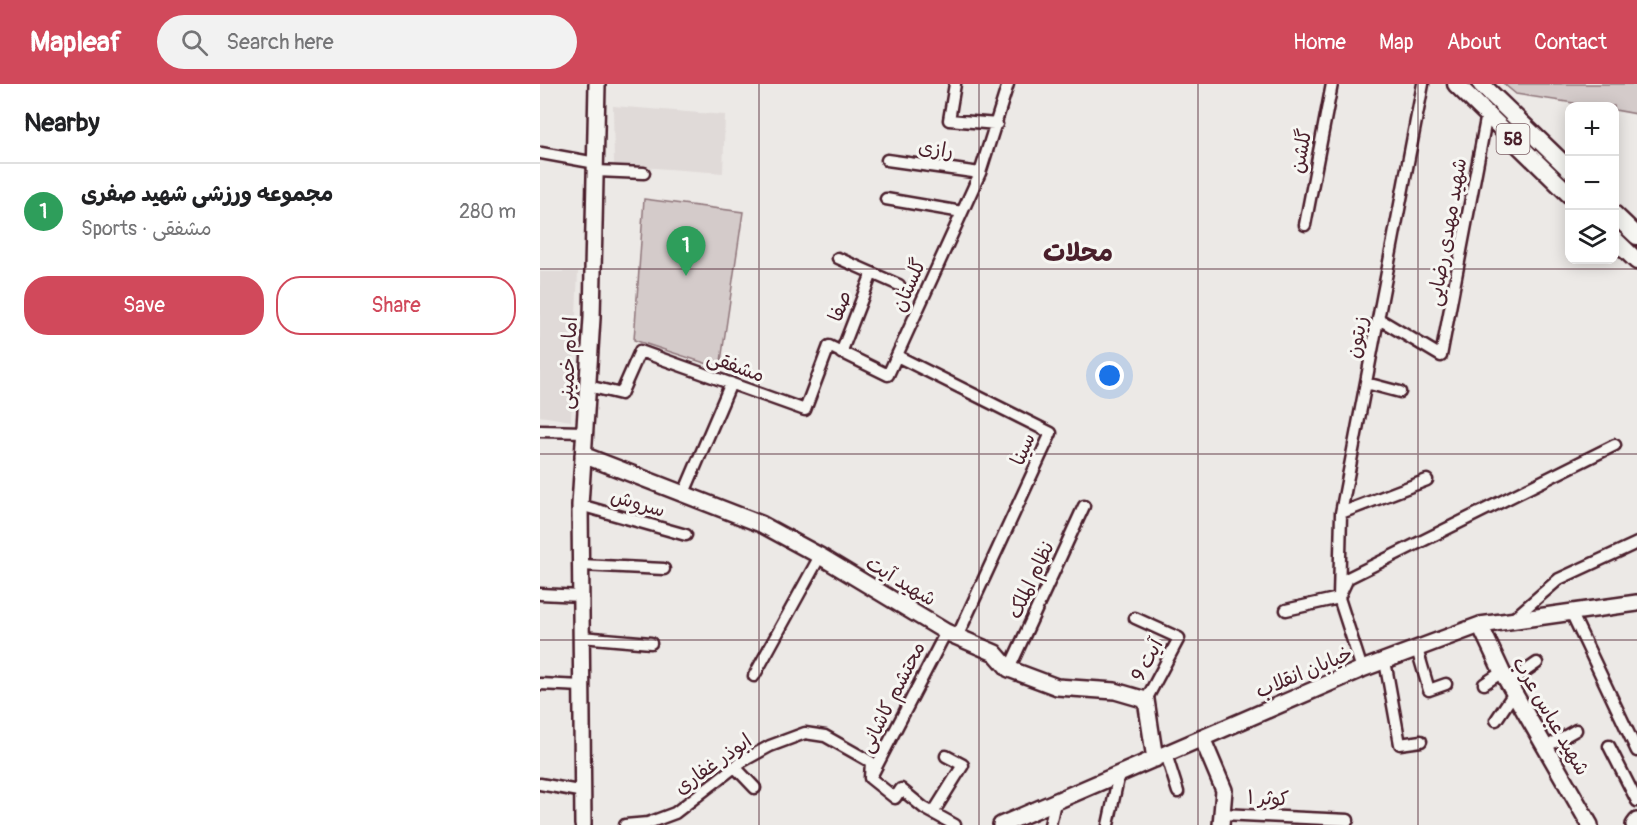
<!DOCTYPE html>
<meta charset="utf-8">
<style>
:root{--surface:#fff;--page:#f2f2f2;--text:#202124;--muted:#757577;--line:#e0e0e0;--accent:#d1495b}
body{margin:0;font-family:Pangolin,"Playpen Sans Arabic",sans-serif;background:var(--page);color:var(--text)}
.controls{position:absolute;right:18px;top:18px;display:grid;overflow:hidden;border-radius:12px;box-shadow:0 3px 15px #0003}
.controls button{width:54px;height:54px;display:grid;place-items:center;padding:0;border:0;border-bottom:2px solid var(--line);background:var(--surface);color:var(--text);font:30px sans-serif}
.you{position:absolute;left:570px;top:292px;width:21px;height:21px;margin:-15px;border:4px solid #fff;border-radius:50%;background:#1a73e8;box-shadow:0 0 0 9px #1a73e833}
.badge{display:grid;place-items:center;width:39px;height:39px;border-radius:50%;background:var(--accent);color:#fff;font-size:20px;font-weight:700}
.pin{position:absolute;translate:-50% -50px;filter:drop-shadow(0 2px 3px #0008)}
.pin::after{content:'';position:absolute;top:32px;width:21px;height:18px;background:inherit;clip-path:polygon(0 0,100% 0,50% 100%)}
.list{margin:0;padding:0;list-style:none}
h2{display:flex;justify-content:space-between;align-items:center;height:78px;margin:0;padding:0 24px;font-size:26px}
h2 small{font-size:20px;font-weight:400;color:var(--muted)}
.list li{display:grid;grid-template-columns:39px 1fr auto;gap:18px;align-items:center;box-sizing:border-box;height:96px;padding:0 24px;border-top:2px solid var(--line)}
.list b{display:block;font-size:22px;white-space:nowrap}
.list p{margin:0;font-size:20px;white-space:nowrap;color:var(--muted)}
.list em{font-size:20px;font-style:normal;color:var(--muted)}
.actions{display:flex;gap:12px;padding:18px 24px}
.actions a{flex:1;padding:14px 0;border:2px solid var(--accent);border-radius:24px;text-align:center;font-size:21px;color:var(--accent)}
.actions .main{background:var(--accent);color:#fff}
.icon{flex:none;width:33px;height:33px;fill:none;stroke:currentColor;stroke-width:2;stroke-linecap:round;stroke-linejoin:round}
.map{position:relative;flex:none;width:1097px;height:741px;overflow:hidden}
header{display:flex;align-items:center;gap:36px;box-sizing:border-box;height:84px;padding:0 30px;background:var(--accent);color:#fff}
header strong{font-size:28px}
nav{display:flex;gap:33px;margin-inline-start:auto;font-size:21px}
.search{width:420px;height:54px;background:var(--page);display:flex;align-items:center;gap:15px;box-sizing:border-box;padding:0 21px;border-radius:33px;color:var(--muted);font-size:22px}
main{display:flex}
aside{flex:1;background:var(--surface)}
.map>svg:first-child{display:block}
</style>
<header>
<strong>Mapleaf</strong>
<div class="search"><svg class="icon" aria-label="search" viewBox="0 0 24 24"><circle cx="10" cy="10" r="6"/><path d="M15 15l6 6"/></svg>Search here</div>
<nav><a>Home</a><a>Map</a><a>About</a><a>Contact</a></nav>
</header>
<main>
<aside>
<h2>Nearby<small></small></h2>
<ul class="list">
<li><span class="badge" style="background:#2e9e5b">1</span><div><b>مجموعه ورزشی شهید صفری</b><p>Sports · مشفقی</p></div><em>280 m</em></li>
</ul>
<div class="actions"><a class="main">Save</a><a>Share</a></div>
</aside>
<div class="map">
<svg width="1097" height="741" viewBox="0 0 1097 741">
<rect width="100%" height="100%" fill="#ece9e6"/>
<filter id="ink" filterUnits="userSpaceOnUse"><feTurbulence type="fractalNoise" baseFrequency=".0167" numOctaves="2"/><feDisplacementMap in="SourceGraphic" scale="12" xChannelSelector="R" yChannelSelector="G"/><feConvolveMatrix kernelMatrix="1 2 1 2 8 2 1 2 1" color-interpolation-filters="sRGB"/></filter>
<g filter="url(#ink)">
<path fill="#e0dad8" d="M73,22L185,31L183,89L74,81Z
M0,188H38L31,337L0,332Z"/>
<path fill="#d4cbca" stroke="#8f757a" stroke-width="1.5" d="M964,0H1097V30L1075,26L1074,22H1053L976,10Z
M104,115L203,128L180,284L94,256Z"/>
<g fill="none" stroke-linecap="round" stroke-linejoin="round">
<defs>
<path id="street" d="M415,0L409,36L457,40
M1,69L56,79
M347,76L440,89
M56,87L104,89
M346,115L422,128
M765,141L792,0
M298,174L359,201
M839,235L901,272L947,30
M301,269L332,189
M357,272L511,349L418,551
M826,299L860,308
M48,302L81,310L100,267L265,326L289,262L348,291L440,89L468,0
M0,347L45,348
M144,409L191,299
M40,421L146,451
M801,429L887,396
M41,481L124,485
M0,510L41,512
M800,511L808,494L1075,361
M746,526L799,514
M1031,528L1097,667
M595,534L639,554L606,616
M972,536L1019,495L1097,459
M41,553L111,559
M877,565L889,606L906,600
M845,577L860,660L881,657
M469,585L544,422
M822,585L799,514L801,429L883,0
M214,592L280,472
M968,599L997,579
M0,600L42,602
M944,600L962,588
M956,636L974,609
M1069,662L1097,717
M1004,664L1036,646
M626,670L638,708
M195,683L215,704
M333,689L406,548
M330,694L355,714L361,705L384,724L415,741
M0,700L44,708
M393,729L423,681L406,672
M682,730L808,736
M85,741L108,739L135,729L201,678L230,662L265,649L285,652L331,678L330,694
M510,741L515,718
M568,741L579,690"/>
<path id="secondary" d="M43,371L221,440L280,472L406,548L455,569L469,585L517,603L575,607L606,616L615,675
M940,541L962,588L1050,741
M662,654L684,706L681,741
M43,741L40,421L52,234L57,0
M461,741L822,585L940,541L1097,519
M1094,741L1097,737"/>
<path id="primary" d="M916,0L1030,111
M941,0L1030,86
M1074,130L1097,152
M1074,155L1097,177"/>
</defs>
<use href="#street" stroke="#4a1f2b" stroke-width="15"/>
<use href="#secondary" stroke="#4a1f2b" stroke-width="20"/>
<use href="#primary" stroke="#4a1f2b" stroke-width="21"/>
<use href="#street" stroke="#f6f6f2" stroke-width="10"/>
<use href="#secondary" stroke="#f6f6f2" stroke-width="15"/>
<use href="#primary" stroke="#f6f6f2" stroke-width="16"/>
</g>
</g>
<path fill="none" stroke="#4a1f2b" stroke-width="1.5" stroke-opacity="0.55" d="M219,0V741M439,0V741M658,0V741M878,0V741M0,185H1097M0,370H1097M0,556H1097"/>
<g text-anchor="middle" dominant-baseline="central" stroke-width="6" stroke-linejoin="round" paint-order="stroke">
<rect fill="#f6f6f2" stroke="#7e6067" stroke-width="1.5" x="956.5" y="40" width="33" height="30" rx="4.5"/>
<g font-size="18" font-weight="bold" fill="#4a1f2b">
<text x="973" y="55">58</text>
</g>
<g font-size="20" fill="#4a1f2b" stroke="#f6f6f2">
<text transform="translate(396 65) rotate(8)">رازی</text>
<text transform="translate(761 67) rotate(-79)">گلشن</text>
<text transform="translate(907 148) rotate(-80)">شهید مهدی رضایی</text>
<text transform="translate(369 201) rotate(-66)">گلستان</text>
<text transform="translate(300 222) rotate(-69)">صفا</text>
<text transform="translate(817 253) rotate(-79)">زیتون</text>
<text transform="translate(28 279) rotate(-87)">امام خمینی</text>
<text transform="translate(196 282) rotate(20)">مشفقی</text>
<text transform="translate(483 365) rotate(-67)">سینا</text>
<text transform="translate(98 419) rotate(16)">سروش</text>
<text transform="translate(491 496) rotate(-65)">نظام الملک</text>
<text transform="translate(361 497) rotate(31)">شهید آیت</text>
<text transform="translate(607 576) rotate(-62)">آیت 9</text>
<text transform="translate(764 588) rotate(-23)">خیابان انقلاب</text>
<text transform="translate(352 613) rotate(-63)">محتشم کاشانی</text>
<text transform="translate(1011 632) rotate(60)">شهید عباس عرب</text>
<text transform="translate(173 680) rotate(-35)">ابوذر غفاری</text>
<text transform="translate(728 714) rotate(3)">کوثر ۱</text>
</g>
<g font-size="26" font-weight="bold" fill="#4a1f2b" stroke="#f6f6f2">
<text x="538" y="169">محلات</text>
</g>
</g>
</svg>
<div class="controls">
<button>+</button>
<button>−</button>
<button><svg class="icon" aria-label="layers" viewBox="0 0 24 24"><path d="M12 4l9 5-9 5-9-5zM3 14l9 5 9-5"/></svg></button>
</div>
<div class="you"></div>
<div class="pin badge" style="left:146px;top:192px;background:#2e9e5b">1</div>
</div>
</main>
